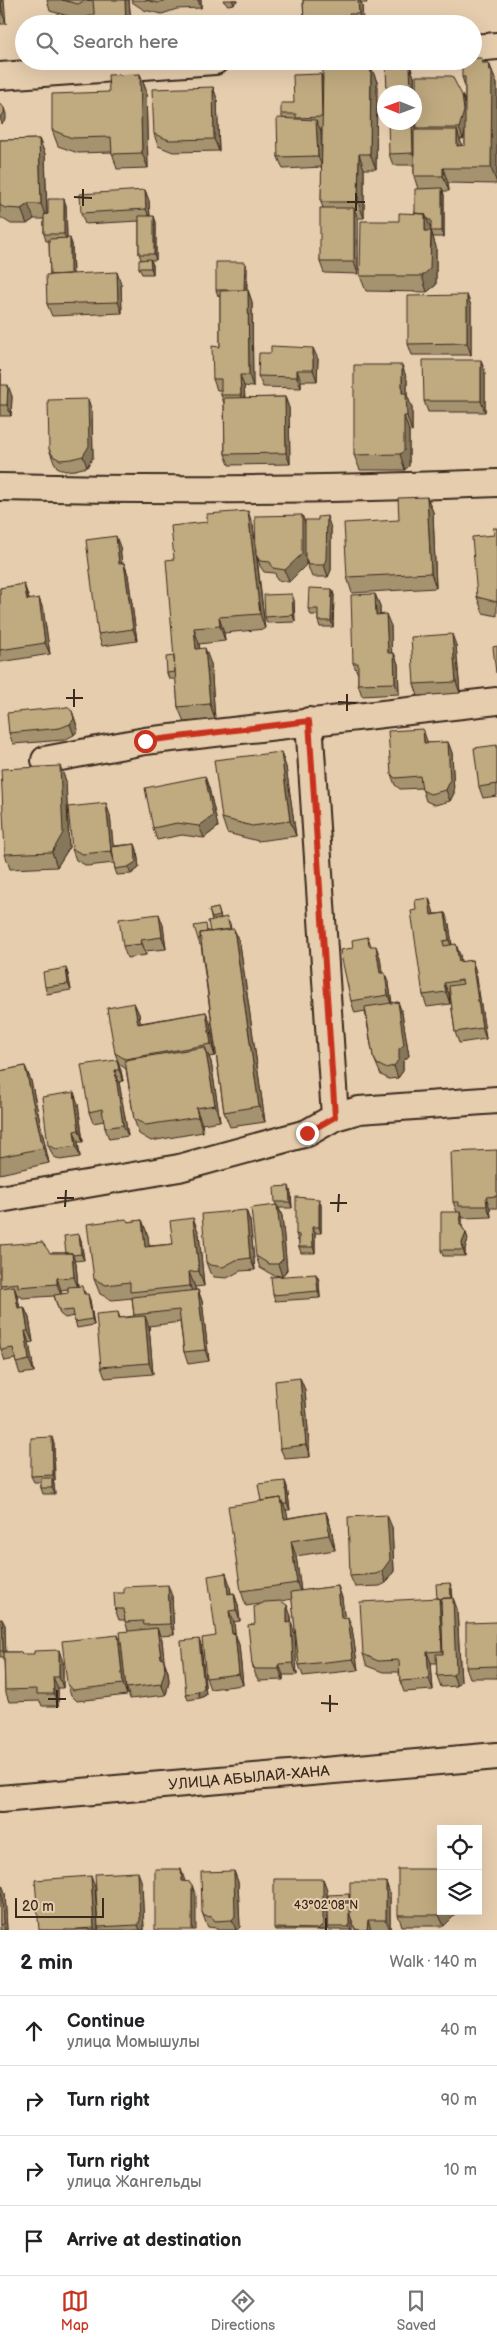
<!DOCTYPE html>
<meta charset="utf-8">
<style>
:root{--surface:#fff;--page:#f6f6f6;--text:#202124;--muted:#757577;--line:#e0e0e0;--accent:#c8321e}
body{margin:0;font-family:"Balsamiq Sans",sans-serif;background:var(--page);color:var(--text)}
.controls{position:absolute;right:15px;bottom:15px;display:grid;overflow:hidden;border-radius:0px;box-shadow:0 5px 20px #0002}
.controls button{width:45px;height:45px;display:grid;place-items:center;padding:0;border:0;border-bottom:1px solid var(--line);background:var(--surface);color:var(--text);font:25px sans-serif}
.compass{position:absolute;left:377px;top:85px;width:45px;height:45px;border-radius:50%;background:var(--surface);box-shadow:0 5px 20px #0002;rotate:271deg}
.scale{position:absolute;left:15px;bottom:12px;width:89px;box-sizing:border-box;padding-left:5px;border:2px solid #3b2a1e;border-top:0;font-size:14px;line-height:18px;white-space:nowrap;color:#3b2a1e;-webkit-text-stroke:4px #e6cdae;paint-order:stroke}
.stop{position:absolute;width:15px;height:15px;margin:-11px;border:4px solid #c8321e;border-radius:50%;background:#fff}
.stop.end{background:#c8321e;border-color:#fff;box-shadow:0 1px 5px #0008}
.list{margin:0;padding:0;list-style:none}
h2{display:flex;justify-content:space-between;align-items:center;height:65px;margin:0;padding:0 20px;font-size:21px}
h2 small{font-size:16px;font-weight:400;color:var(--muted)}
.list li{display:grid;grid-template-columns:32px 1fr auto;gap:15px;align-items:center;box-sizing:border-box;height:70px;padding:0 20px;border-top:1px solid var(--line)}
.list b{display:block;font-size:19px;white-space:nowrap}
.list p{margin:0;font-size:16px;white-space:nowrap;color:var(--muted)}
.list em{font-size:16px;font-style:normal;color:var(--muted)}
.icon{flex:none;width:28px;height:28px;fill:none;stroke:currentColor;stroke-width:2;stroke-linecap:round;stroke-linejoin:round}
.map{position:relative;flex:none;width:497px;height:1930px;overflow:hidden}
.search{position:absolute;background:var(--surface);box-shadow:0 5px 20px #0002;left:15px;right:15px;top:15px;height:55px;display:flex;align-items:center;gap:12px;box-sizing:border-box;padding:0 18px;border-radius:28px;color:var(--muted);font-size:19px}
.sheet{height:345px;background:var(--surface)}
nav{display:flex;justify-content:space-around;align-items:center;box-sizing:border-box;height:70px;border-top:1px solid var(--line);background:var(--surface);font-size:14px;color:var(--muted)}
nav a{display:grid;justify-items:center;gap:2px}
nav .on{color:var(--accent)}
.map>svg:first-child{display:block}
</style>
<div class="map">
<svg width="497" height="1930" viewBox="0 0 497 1930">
<rect width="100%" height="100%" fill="#e6cdae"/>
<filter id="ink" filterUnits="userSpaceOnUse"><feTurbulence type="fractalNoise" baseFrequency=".02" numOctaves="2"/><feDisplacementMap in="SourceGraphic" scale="10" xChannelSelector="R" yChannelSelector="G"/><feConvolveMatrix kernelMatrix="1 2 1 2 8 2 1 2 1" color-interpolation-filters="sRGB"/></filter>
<g filter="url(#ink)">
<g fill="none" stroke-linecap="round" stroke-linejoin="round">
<defs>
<path id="street" d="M473,48L497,46
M0,76L215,61
M0,487C166,491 331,490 497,483
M309,721L335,1117
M45,760L145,741L497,701
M0,1199L179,1168L307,1133L335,1117L359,1110L497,1100
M0,1799L497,1756"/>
</defs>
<use href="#street" stroke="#3b2a1e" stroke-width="30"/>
<use href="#street" stroke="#e6cdae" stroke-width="26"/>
</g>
<path fill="#a5926e" stroke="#3b2a1e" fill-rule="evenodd" d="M0,0L6,24H0Z
M47,0H129L131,24H95L94,16H89L83,20L50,11Z
M131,0H201V8L177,9L162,14L144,10L132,2Z
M223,0H237V1L234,4L228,5L224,2Z
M303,0H366L367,3H361L362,6L363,24H304Z
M484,63H489L497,84V184L448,183L449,191H443L444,195V237H433L431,231V226H430L431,231L436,247V285L427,292L366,291L360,276L399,221L415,213L418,189L414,176V165H393L389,154L410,66L414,77L416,130H418L417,128L462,95L465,101V86L462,77ZM465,133V145L462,146L460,139H463Z
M371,67L377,82L376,169H364V218H358V274L324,273L320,262L323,208L321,202L322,167L283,169L278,157L283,119L281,114L294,103L321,74L323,80ZM320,129H322V166L321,131Z
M140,74L146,90L148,168L117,169L112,152L78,153L58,146L52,130L109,92Z
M213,87L217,99L219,151L173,152L158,146L154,134Z
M39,139L45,154L47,214L66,205L67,238L72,244L73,274L121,284L122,313L52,316L47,304L50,275L49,241H46L44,234V219H34L27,224H11L0,217V140Z
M145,190L149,201L150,216L156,222V260H151L153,265V274H142L139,268L141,259L139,254V221L85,224L81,213Z
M245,262L247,269V291L248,290L252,302L253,387L244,386L245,398L285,397L289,408L290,464L229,465L225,454L224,403L221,395V390H217L213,379L220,347V296H218L216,290Z
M467,295L471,306V355H412L408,344Z
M318,359L317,381H301V388L263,387L258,376Z
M402,365L407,380V395L412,408V432L409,431V466L405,470H360L354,455Z
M0,370L1,374V385L12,396L11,416H0Z
M485,372V412H428L424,401Z
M92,411L93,457L87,467L75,470L65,471L57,467L53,460L49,449Z
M427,497L433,512L436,588L352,593L347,577L399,520Z
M302,515L305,523L331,528V570L328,577H312L306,561V565L289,582L277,580L275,573L264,572L260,566L257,556L265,629L224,633L225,641L199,644L200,649L211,664L215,719L184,722L178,707L176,679H169L167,673L174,656V559L253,526L256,552Z
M497,528V616L483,613L477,597L494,535Z
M120,547L122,564L124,563L128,575L137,641L102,646L98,634Z
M24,584L29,599L43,609L50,654L1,662L0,659V588Z
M332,589L334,595L333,627H320L318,621V615H311L308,609Z
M375,594L380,606V615L391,626V653H394L398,664L399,694L362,696L358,684V674L353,663Z
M294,600L295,622L267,623L265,617Z
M456,645L460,693L418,696L414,684Z
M72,711L76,723L78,730L74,735L64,740L13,744L9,733Z
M427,741L428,743L448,742L452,753L454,793L450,801L435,805L426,801L422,788L400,789L395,785L391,774Z
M497,745V796L483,798L479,787Z
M281,752L286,767L296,836L258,841L227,833L222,818Z
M60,766L66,781L69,848L57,867L10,869L5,854Z
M209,788L218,827L204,838L182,835L157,840L153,828Z
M110,815L113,846L135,844L137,850L139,868L131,874L117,875L115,869L114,863L87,866L76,860L72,849Z
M429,898L434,914L445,913L449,924L452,945L460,955L461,962L472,960L476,972L486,1039L459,1043L455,1032L450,994H449L450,1004L427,1007L423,995L416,910Z
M218,908L221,918L230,923L231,929L240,944L265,1122L230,1127L224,1112L201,945H200L198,939L208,930V932H210L212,920L209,910Z
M163,925L166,949L145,951L146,955L127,958L123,946Z
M368,937L371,946L380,957L382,973L389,984L392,1003L398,1002L402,1013L409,1056L403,1061V1071L398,1078L389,1079L381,1075L373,1056L365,1011L355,1013L351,1001L353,948Z
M66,968L68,974L71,990L47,994L45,987Z
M134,1003L139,1014L140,1023L206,1012L210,1023L215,1056L209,1057L211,1062L220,1121L202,1124L203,1132L151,1141L139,1134L134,1119L126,1069L119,1064L115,1053Z
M117,1060L121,1071L123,1081L119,1082L128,1136L109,1139L105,1128L104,1121L93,1123L89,1112Z
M25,1066L31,1081L49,1163L0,1174V1071Z
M78,1104L83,1142H78L80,1157L60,1160L53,1156L48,1145Z
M497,1150V1208H490L491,1217L463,1218L461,1213H460L462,1219V1227L466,1233L468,1239L465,1249V1256H443L441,1250L457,1212L453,1202Z
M291,1193L292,1208H279L282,1216L287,1270L282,1276L273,1275L260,1268L256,1256L276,1205L275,1202Z
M319,1199L321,1205V1233H315V1253H301L299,1247V1241H298L296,1234Z
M246,1210L250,1221L255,1270L240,1271L227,1278L214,1277L210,1273L206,1262Z
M193,1218L199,1234L204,1286L195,1287V1290H198L202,1301L209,1361L188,1364L184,1352L180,1322L149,1326L153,1374L105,1378L101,1367L118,1312L120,1318L134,1316L132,1298L112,1300L100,1294L94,1279L128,1222L142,1220L148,1236L149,1246L173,1244Z
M81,1240L84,1260L75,1261L76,1264L78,1286L85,1292V1294L90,1300L94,1325L77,1328L74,1316L65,1318L60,1314L54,1296L22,1298L21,1295H17L20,1308L24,1307L29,1318L33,1342L29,1343L34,1372L20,1374L15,1359L5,1361L0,1346V1245L50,1253H66ZM68,1289V1293L61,1294V1290Z
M316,1274L319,1280L320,1298L275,1301L273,1295Z
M300,1378L305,1390L310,1457L285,1459L280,1448Z
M54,1444L55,1481H53L54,1484L55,1494H43L41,1488V1482H34L31,1476Z
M285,1481L287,1487L290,1510H286L287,1518L326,1512L331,1527L335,1550L296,1556L301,1591L338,1586L342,1598L344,1617L352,1628L358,1670L303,1676L299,1665L292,1599L281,1601L291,1616L297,1675H283V1680L259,1681L256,1676L252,1664L259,1604L246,1606L241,1591L261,1501Z
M392,1527L394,1571L386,1583L380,1586L355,1587L350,1576Z
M450,1583L452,1589L453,1598L457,1609L461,1682L457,1686L441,1687L437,1676V1663H431L433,1690L404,1692L400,1681L399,1672H383L367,1666L363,1654L437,1598Z
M230,1585L231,1594L234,1593L238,1605L240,1621L234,1622L235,1633L239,1645L243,1685L210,1689L206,1678L216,1636Z
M172,1596L174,1635L160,1636L162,1640L164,1660L168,1672L169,1681L166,1695L130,1699L127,1689V1695L77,1701L71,1695L67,1683L118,1635L121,1644L128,1631L125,1620H119L115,1609Z
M0,1619L5,1625V1652H21L22,1654L63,1662V1688H58V1706H42L40,1701L9,1702L5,1690L4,1657H0Z
M497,1622V1678H470L466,1667Z
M201,1645L206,1695L200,1698L188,1700L186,1694Z
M234,1871L238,1882L240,1927L237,1930H217L216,1928L208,1927L206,1923L202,1912Z
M323,1879L327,1890V1930H275L274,1928Z
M0,1881L1,1882L5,1893L7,1930H0Z
M386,1882L390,1894V1930H355L351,1919L352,1930H329L328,1927L350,1897Z
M142,1883L144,1930H99L98,1927Z
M95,1887L98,1930H39Z
M441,1911H455V1915L444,1926H402L398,1915Z"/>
<path fill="#86775a" stroke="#3b2a1e" d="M1,0H4L6,24L2,12Z
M125,0H129L131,24H126Z
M198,0H201V8Z
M232,0H237V1L234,4Z
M358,0H360L362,6L363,24L359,14Z
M349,14L353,24H351L350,20Z
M489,63L497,84V183L491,168Z
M410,66L414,77L417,165L413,153L412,122H414V92H411Z
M371,67L377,82L376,169L370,154Z
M140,74L146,90L148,168L142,153Z
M321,74L325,85L322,117Z
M213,87L217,99L219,151L214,139Z
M462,95L466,106L468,122L463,139L459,128Z
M4,108L6,114V120L2,124L0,118Z
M316,120L321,131L322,167L318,156Z
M457,130L462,146H457Z
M39,139L45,154L47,219L41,204Z
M359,154L364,169V218L358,202Z
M443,168L448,183L449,191L443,176Z
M442,188L444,195V237L442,231Z
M145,190L149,201L150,220L146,209Z
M64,199L66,205L67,241L64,234Z
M28,204L34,219L27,224L21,209Z
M354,208L358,219V274L354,262Z
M425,214L431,229V247L425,231Z
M154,216L156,222V260L154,254Z
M431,231L436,247V285L427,292L422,276Z
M70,238L72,244L73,283L70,277Z
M150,259L153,265V274L151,268Z
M245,262L247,269L246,296L244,290Z
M117,272L121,284L122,313L118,302Z
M248,290L252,302L253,387L249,375Z
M467,295L471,306V355L467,343Z
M313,348L318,359L317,381L313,370Z
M481,360L485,372V412L481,401Z
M402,365L407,380V395L412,408V432L407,416L402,393Z
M0,370L1,374V396L0,393Z
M297,370L301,381V388L297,377Z
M240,375L244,386L245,406L241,395Z
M8,385L12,396L11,416L7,405Z
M285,397L289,408L290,464L286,453Z
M88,399L92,411L93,457L87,467L83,456Z
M404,416L409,431V466L405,470L400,454Z
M427,497L433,512L436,588L431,573Z
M248,511L253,526L265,629L260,614Z
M302,515L306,526V565L289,582L285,570Z
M327,516L331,528V570L328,577L324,565Z
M116,536L120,547L123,575L119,564Z
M124,563L128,575L137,641L133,629Z
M24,584L28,596L31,611L27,600Z
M332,589L334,595L333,627L331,621Z
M292,594L294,600L295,622L293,615Z
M375,594L380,606V626L376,615Z
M39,598L43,609L50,654L45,643Z
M386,614L391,626L392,664L388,653Z
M219,617L224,633L225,641L220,626Z
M194,628L199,644L201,665L196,649Z
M452,634L456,645L460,693L456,682Z
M205,648L211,664L215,719L210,704Z
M394,653L398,664L399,694L395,683Z
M72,711L76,723L78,730L74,735L70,724Z
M423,729L427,741L428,755L424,743Z
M448,742L452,753L454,793L450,801L446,790Z
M281,752L286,767L296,836L290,821Z
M60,766L66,781L69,848L57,867L52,852Z
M205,776L209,788L218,827L204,838L199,826Z
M106,803L110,815L115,863L111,851Z
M135,844L137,850L139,868L131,874L128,867Z
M429,898L433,910L435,926L431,915Z
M445,913L449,924L453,952L449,940Z
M159,914L163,925L166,949L162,937Z
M234,929L240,944L265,1122L259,1106Z
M141,940L145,951L146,955L141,944Z
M456,944L460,955L463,974L459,962Z
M376,946L380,957L384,985L380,973Z
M472,960L476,972L486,1039L482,1028Z
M66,968L68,974L71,990L68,984Z
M385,973L389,984L392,1007L388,995Z
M444,983L449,994L450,1004L446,992Z
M398,1002L402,1013L409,1056L403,1061V1071L398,1078L394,1066Z
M134,1003L139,1014L142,1035L138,1024Z
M206,1012L210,1023L215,1056L211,1044Z
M205,1047L211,1062L220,1121L215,1105Z
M117,1060L121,1071L123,1081L119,1070Z
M25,1066L31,1081L49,1163L43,1148Z
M115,1070L119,1082L128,1136L123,1125Z
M74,1092L78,1104L83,1142L79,1130Z
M196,1108L202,1124L203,1132L198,1117Z
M74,1131L78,1142L80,1157L76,1146Z
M289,1186L291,1193L292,1208L290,1202Z
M486,1197L490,1208L491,1217L487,1206Z
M319,1199L321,1205V1233L319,1227Z
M277,1205L282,1216L287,1270L282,1276L278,1264Z
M246,1210L250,1221L255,1270L250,1258Z
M460,1212L462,1219V1230L460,1224Z
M193,1218L199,1234L204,1286L199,1271Z
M142,1220L148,1236L151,1262L145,1247Z
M312,1227L315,1233V1253L313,1247Z
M466,1233L468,1239L465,1249V1256L463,1250L462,1243Z
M79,1234L81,1240L84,1260L81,1254Z
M72,1253L76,1264L78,1288L74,1277Z
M189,1272L195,1287L196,1301L190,1286Z
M316,1274L319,1280L320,1298L318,1291Z
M57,1278L61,1290V1295L57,1284Z
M14,1286L18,1298L22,1320L18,1308Z
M198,1290L202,1301L209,1361L205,1350Z
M88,1294L90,1300L94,1325L92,1319Z
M24,1307L29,1318L33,1342L28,1331Z
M145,1316L149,1327L153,1374L149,1363Z
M25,1331L29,1343L34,1372L29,1360Z
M300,1378L305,1390L310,1457L306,1445Z
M52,1437L54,1444L55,1481L53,1475Z
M52,1478L54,1484L55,1494L52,1488Z
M285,1481L287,1487L290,1510L287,1504Z
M281,1498L287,1513L290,1534L284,1519Z
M326,1512L331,1527L335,1550L329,1535Z
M387,1515L392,1527L394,1571L386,1583L382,1571Z
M291,1541L296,1556L302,1598L297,1583Z
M226,1573L230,1585L232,1605L228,1594Z
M450,1583L452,1589L453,1604L451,1598Z
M168,1585L172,1596L174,1635L170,1624Z
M338,1586L342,1598L346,1629L341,1618Z
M234,1593L238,1605L240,1621L236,1610Z
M439,1598L443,1609L446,1663L442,1651Z
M453,1598L457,1609L461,1682L457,1686L453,1675Z
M287,1605L291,1616V1634L287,1623Z
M229,1611L234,1622L236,1645L232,1634Z
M348,1617L352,1628L358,1670L353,1659Z
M2,1619L5,1625L6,1657L3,1651Z
M291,1622L295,1634L297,1675L293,1663Z
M157,1628L162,1640L165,1669L161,1658Z
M235,1633L239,1645L243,1685L239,1674Z
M118,1635L122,1646L127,1695L123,1684Z
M199,1639L201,1645L206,1695L200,1698L198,1692Z
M59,1650L63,1662V1688L59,1677Z
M427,1652L431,1663L433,1690L429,1679Z
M164,1661L168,1672L169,1681L166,1695L161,1684Z
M279,1664L283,1675V1680L279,1669Z
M53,1677L58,1688V1706L54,1694Z
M181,1869L185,1881L186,1893L182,1881Z
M234,1871L238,1882L240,1927L237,1930H236L232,1920Z
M138,1872L142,1883L144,1930H140L138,1925Z
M91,1876L95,1887L98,1930H95L94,1928Z
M323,1879L327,1890V1930H319L318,1929Z
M1,1882L5,1893L7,1930H5L3,1924Z
M386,1882L390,1894V1930L386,1920Z
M192,1885L196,1896V1930H192Z
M349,1894L351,1900L352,1930H350L349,1927Z
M443,1911H455V1915L444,1926L439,1915Z
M368,1920L371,1930H367Z"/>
<path fill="#c0aa80" stroke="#3b2a1e" d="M0,0H1L2,12H0Z
M62,0H92L84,1L78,4Z
M93,0H125L126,24H95Z
M145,0H166L158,3Z
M303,0H358L359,14H349L350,20L304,23Z
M473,58H482V63H489V70H492L491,168H443V176H414V130H457V146L465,145V77H462V61H473Z
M410,66L411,92H387L386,67Z
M323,67H371L370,154H359L358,202H321Z
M140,74L142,153L112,154L111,137L72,138L52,130V94L109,92L108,75Z
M321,74L322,117L296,118V114H281V103H294L293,75Z
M416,76H452L462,95L464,111L459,128H417Z
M213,87L214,139L169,140L154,134L152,89Z
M0,103L4,108V113L0,118Z
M277,118L316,120L318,156L278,157Z
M388,122H412L413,153L389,154Z
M39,139L41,204H28L21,209L5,208L0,205V140Z
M442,188V231H431V220H428L425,214L415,213V189Z
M145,190L146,209L81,213L80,194Z
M48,199H64V234H44V215L48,214Z
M320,208H354V262H320Z
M399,213L425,214V231H431L430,269L422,276H360L361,221H399Z
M139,216H154V254H139Z
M70,238V274L50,275L49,239Z
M150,259L151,268H139V260Z
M216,262H245L244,290H216Z
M117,272L118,302L47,304L46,275Z
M248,290L249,375H240L241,395H221V379H213L212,346L220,347V291Z
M467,295V343L408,344V296Z
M271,346L313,348V370H297V377L258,376L259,353H271Z
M423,360H481V401H424Z
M354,365H402V393H406L407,416H404V451L400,454L354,455Z
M0,385H8L7,405H0Z
M285,397L286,453L225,454L224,398Z
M88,399L89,446L83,456L71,459L60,460L53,456L49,449L48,400Z
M427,497L431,573L347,577L344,523L399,520L398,498Z
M248,511L260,614L219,617L220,626L194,628L196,649L205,648L210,704L178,707L166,560L174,559L171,526L207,522V514Z
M302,515V554L285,570L273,568L270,562L260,561L256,555L255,516Z
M327,516L326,559L324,565H308L305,557V520H318V517Z
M493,528H497V602L477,597L472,537L494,535Z
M116,536L119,564L124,563L133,629L98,634L86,540Z
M24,584L27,600L39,598L45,643L0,650V588Z
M309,588L332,589L331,621H318V609H308Z
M292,594L293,615L265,617L264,595Z
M375,594L376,615L386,614L388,653H394L395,683L358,684V663H353L351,595Z
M452,634L456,682L414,684L411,637Z
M497,646V672L496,673L493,647Z
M174,656L175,672L167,673L166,657Z
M67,707L72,711L74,719L70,724L60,728L9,733L7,713Z
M423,729L424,743L448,742L450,781L446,790L430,794L422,790L420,776L395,778L391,774L388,731Z
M497,745V784L479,787L474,748Z
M281,752L290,821L252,826L222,818L214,760Z
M60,766L63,833L52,852L5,854L1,769Z
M205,776L213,816L199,826L177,823L153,828L145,788Z
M106,803L111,851L83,854L72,849L68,807Z
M135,844L136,862L128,867L115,869L112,847Z
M429,898L431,915L445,913L449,940L443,941L444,946L456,944L459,962L472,960L482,1028L455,1032L449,986L463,984L462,980L444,983L446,992L423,995L411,911L416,910L415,900Z
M218,908L220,916L212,918L209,910Z
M159,914L162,937L141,940V944L123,946L119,919Z
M227,917L230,929L210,932L208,921Z
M206,924L207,932L200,933V939H198L194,926Z
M234,929L259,1106L224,1112L200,933Z
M368,937L369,946H376L380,973H385L388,995L351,1001L340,950L353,948L352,940Z
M66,968L68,984L45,987L43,972Z
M398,1002L404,1045L399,1049V1059L394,1066L385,1068L377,1064L373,1056L365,1007Z
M134,1003L138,1024L206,1012L211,1044L125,1059L115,1053L107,1008Z
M205,1047L215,1105L196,1108L198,1117L146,1125L134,1119L125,1060Z
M117,1060L119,1070H115L123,1125L105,1128L102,1109L89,1112L81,1065Z
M25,1066L43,1148L0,1157V1071Z
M74,1092L79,1130L74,1131L76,1146L56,1149L48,1145L42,1097Z
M497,1150V1196L486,1197L487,1206H459V1202H453L451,1152Z
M289,1186L290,1202H275L274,1187Z
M296,1197L319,1199V1227H312L313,1247H299V1235L296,1234Z
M277,1205L283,1259L278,1264H269L256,1256L251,1208Z
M246,1210L250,1258L236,1260L223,1267L210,1265L206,1262L202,1214Z
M441,1212H460V1224L466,1233L462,1243L463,1250H441Z
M193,1218L199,1271L189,1272L190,1286L130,1292V1282L106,1285L94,1279L87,1224L126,1219L128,1222L142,1220L145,1247L173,1244L170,1221Z
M79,1234L81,1254L73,1255L72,1253H66L64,1236Z
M42,1242L50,1253H72L74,1277L57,1278V1284L18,1287V1283L0,1285V1245Z
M316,1274L318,1291L273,1295L271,1277Z
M14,1286L18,1308L24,1307L28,1331H25L29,1360L16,1363L13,1348L1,1350L0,1346V1288Z
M82,1286L84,1294H88L92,1319L75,1322L73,1310L63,1311L58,1308L54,1295L68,1293V1287Z
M198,1290L205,1350L184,1352L179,1310L134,1315L132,1297Z
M118,1312L119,1318L145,1316L149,1363L101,1367L96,1314Z
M300,1378L306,1445L280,1448L275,1381Z
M52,1437L53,1475L31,1476V1438Z
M41,1478H52V1488H41Z
M285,1481L287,1504H283L281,1498L261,1501L258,1484Z
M281,1498L284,1519L326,1512L329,1535L291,1541L297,1583L241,1591L228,1506Z
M387,1515L390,1560L382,1571L376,1574L350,1576L348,1517Z
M226,1573L228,1594L234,1593L236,1610L229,1611L232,1634L235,1633L239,1674L206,1678L202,1638L216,1636L208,1576Z
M450,1583L451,1598L439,1599V1598H437L436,1584Z
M168,1585L170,1624L144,1625L143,1621L125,1622L124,1609H115L114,1593H124V1587Z
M338,1586L341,1618L348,1617L353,1659L299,1665L291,1592Z
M439,1598L442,1651L427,1652L429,1679L400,1681L399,1660L378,1661L363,1654L360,1602Z
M441,1598H453L456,1671L453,1675L437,1676L436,1654H443Z
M281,1601L287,1605V1623L291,1622L293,1663L279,1664V1669H255L252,1664L248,1625L255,1624L254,1607L265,1602Z
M0,1619H2L3,1651H0Z
M497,1622V1666L466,1667V1623Z
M157,1628L161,1658L164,1661L165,1670L161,1684L126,1688L120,1632Z
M118,1635L123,1684L73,1690L67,1683L62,1641Z
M199,1639L204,1688L198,1692L186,1694L181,1641Z
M59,1650V1677H53L54,1694H37V1689L5,1690L4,1652H21V1654H34V1651Z
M155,1869H181L182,1881L190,1882L192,1885V1930H155Z
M398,1869H441V1911H443L439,1915H398Z
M234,1871L235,1916L232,1920L215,1921L212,1917L204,1916L202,1912L201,1872Z
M138,1872L140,1920L138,1925L98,1927L95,1874Z
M91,1876L94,1928L77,1929L75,1930H39L35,1880Z
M274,1879H323V1924L318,1929L274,1928Z
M0,1881L1,1882L3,1924L0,1925Z
M350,1882H386V1920H368L367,1930H360L355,1929L350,1915Z
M349,1894V1927H328V1895Z"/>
</g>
<g fill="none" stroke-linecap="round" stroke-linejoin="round" filter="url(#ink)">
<path stroke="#c8321e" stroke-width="6" d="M145,741L309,721L335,1117L307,1133"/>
</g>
<path fill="none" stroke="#3b2a1e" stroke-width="2" d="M74,197L92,198M347,202H365M83,206V189M356,211V193M66,698H83M338,702L356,703M74,707V689M347,711V694M57,1198H74M330,1203H347M65,1207L66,1190M338,1212L339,1194M48,1699H66M321,1703L338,1704M57,1708V1690M330,1712V1695M326,1930V1918"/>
<g text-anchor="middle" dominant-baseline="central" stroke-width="4" stroke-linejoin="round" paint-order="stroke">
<g font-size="15" fill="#3b2a1e" stroke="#e6cdae">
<text transform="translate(249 1778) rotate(-5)">УЛИЦА АБЫЛАЙ-ХАНА</text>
</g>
</g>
<g font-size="12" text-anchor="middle" fill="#3b2a1e" stroke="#e6cdae" stroke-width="4" stroke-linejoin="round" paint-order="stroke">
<text x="326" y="1909">43°02'08"N</text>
</g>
</svg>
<div class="controls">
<button><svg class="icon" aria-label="locate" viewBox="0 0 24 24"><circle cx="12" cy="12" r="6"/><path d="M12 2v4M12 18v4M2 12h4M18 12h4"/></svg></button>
<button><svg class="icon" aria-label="layers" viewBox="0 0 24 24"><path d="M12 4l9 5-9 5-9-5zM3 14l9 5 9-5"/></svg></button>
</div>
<svg class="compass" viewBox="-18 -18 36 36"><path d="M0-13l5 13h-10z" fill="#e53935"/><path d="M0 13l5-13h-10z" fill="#757577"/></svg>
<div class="scale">20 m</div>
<div class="stop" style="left:145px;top:741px"></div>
<div class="stop end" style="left:307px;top:1133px"></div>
<div class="search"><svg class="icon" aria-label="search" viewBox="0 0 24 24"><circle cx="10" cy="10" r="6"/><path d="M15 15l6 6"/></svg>Search here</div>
</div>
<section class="sheet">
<h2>2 min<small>Walk · 140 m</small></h2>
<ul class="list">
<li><svg class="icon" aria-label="ahead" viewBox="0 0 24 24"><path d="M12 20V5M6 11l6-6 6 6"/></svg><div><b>Continue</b><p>улица Момышулы</p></div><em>40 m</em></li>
<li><svg class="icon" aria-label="right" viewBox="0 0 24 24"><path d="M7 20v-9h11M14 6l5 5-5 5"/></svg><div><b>Turn right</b></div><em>90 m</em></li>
<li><svg class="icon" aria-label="right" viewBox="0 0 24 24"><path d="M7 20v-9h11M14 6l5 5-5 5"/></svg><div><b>Turn right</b><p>улица Жангельды</p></div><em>10 m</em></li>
<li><svg class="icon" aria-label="arrive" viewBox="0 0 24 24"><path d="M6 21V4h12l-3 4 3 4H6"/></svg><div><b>Arrive at destination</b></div></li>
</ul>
</section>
<nav>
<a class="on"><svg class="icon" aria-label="map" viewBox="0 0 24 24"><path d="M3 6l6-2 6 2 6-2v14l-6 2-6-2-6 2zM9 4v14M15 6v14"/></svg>Map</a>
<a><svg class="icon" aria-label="directions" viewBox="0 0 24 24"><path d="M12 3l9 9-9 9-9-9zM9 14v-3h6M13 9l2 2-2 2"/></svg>Directions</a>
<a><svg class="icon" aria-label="saved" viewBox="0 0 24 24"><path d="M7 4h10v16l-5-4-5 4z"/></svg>Saved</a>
</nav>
